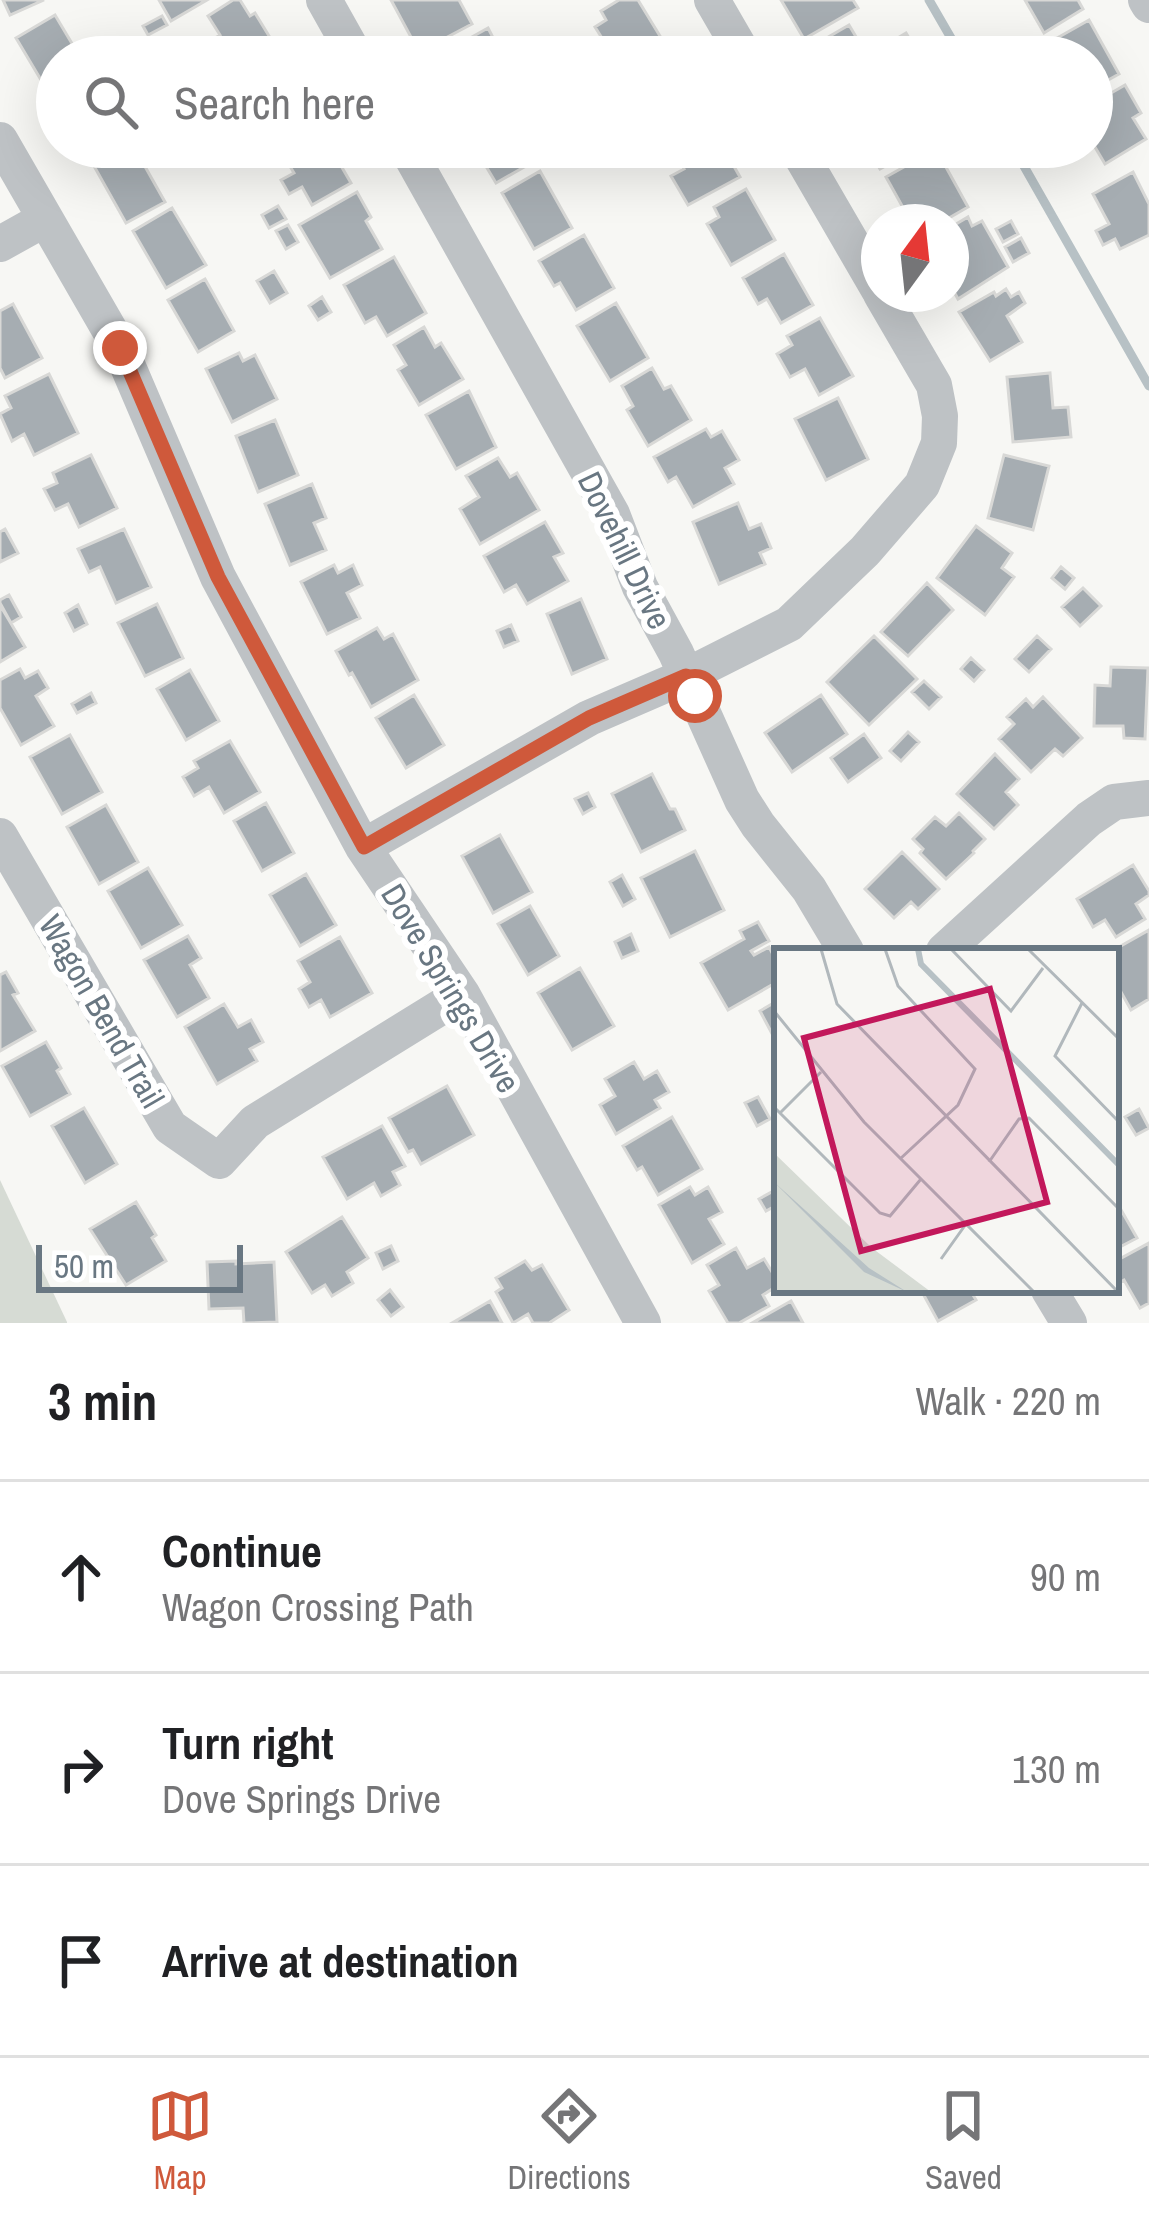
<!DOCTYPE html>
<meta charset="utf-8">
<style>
:root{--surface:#fff;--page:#f2f2f2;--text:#202124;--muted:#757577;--line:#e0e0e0;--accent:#cf593b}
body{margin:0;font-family:"Archivo Narrow",sans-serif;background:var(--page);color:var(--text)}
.compass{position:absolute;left:861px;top:204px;width:108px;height:108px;border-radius:50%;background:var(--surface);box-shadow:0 12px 48px #0002;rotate:15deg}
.scale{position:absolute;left:36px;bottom:30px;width:207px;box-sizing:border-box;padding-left:12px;border:6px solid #697782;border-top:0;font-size:33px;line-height:42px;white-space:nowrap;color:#697782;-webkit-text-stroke:9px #fff;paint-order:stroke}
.stop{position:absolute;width:36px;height:36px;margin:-27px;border:9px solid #cf593b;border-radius:50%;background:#fff}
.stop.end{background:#cf593b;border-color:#fff;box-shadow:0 3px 12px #0008}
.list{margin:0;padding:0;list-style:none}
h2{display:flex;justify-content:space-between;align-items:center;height:156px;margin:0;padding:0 48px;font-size:51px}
h2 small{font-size:39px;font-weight:400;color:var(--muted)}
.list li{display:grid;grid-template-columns:78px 1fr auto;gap:36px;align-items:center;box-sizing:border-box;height:192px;padding:0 48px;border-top:3px solid var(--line)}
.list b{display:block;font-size:45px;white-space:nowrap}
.list p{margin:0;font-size:39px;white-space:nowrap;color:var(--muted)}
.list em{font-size:39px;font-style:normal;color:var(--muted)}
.icon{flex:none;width:66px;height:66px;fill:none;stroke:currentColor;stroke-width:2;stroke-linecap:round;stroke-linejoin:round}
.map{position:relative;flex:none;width:1149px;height:1323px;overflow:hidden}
.search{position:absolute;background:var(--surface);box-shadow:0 12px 48px #0002;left:36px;right:36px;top:36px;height:132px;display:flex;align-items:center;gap:30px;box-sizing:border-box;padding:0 42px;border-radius:66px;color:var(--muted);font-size:45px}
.sheet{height:732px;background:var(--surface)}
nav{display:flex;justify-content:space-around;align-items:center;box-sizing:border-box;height:168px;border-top:3px solid var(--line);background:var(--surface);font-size:33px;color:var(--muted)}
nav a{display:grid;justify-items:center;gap:6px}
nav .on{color:var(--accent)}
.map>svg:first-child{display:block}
</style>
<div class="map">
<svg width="1149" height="1323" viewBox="0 0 1149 1323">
<rect width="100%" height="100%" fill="#f7f7f4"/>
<path fill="#d6dbd4" d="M0,1180L67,1322V1323H0Z"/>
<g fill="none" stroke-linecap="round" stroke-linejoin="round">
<path stroke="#b7c1c5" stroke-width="9" d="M929,0L962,57
M1013,147L1149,386"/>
</g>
<path fill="#a6adb2" stroke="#d8d8d6" stroke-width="3" d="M3,0H44L10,15Z
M159,0H207L171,21Z
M233,0H240L250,16L255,13L277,49L265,57H222L212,40L220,35L208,16Z
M391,0H459L472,24L419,52Z
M619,0H638L663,41L637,57H629L618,39L607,46L595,27L606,20L601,11Z
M781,0H853L858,8L804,39Z
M1025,0H1078L1083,9L1044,33Z
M55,15L80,57H57V84L47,90L16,38Z
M162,16L167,25L148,35L143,26Z
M1089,20L1119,74L1092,89V57H1051L1056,54L1050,42Z
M849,25L868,57H817L811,47Z
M488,28L502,55L436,57Z
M906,33L920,56L918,57H901L891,42Z
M1125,85L1141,113L1133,118L1146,139L1105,164L1092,142V104Z
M128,147H134L165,202L126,223L94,166Z
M281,147H330L351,183L312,205L302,187L289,194L281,180L294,173L279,148Z
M534,147L540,158L496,183L475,148Z
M671,147H723L740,177L688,205L671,176L684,169Z
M867,147H912L914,150L880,169Z
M936,149L968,207L942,222H911L886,177Z
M540,171L572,228L534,249L502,193Z
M1133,172L1149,204V235L1120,249L1115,239L1103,245L1096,231L1109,224L1093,194Z
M746,189L775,240L731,265L707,224L719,217L714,207Z
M357,192L371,217L366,221L382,249L330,278L299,225Z
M278,206L286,219L269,228L262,215Z
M172,208L206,265L166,288L133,231Z
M968,217L972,226L982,221L1008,267L958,299L951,286V227Z
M1011,221L1018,234L1003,242L996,229Z
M288,225L298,242L286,249L276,231Z
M584,235L614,288L576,310L560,283L554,286L539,261Z
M1021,238L1029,253L1013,262L1005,247Z
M784,254L813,305L781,323L767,299L758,304L743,278Z
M394,257L426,313L387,336L376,317L365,323L344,285Z
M274,271L287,293L270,303L257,281Z
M205,279L234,331L198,352L168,300Z
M1006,289L1011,297L1019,292L1025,303L1007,316L1022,342L990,361L959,312L994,292L996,296Z
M322,297L331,312L318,320L309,306Z
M616,303L648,358L610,381L577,326Z
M13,304L42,358L5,378L0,368V311Z
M820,318L853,376L819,395L805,369L790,377L777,354L792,345L787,336Z
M424,327L435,347L441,343L463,379L419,405L398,370L406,365L394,345Z
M239,353L243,361L255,355L277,399L232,422L206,369Z
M652,368L664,389L671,386L691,420L648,446L627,410L633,406L622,386Z
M1050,373L1053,408L1068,407L1071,437L1013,442L1007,377Z
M49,374L78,433L34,455L24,434L12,441L0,414L11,408L5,396Z
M469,391L496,447L456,469L426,415Z
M838,398L868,459L826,480L795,419Z
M275,420L298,475L258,492L236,436Z
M706,429L711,437L722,431L739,460L725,468L734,484L693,507L676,477L668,482L654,457Z
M91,455L117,508L79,527L68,504L55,510L44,489L57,483L53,473Z
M1004,455L1049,466L1033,530L988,518Z
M498,458L510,477L517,473L539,510L480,544L460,509L479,497L466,476Z
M312,484L326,518L314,523L326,550L290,565L265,504Z
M738,503L749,529L761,524L771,548L760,553L765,564L719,584L693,522Z
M545,522L563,553L554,557L568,581L527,604L516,585L504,592L484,556Z
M976,526L1012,553L1002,568L1014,577L985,615L937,578Z
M5,529L18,553L0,562V532Z
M124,529L151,587L116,603L100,567L89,572L78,549Z
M334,565L338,573L353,565L362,585L347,593L360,618L327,634L301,582Z
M1061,567L1074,578L1065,589L1052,578Z
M927,583L953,610L908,656L881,632Z
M1083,588L1101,606L1080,626L1062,607Z
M9,595L21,617L11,623L0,603V600Z
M581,599L607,659L572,674L547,614Z
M157,604L183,658L145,676L118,623Z
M0,605L25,647L0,662Z
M78,605L87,624L74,631L65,613Z
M511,625L518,641L504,647L497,631Z
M377,628L384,639L393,634L418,680L371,707L352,673L349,675L336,651Z
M874,636L917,679L869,725L827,682Z
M1037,636L1051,649L1029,672L1015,659Z
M971,658L984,670L974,681L961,669Z
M1111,667L1148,668L1145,739L1124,738L1123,726H1094L1095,685L1110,686Z
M20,669L25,678L38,671L48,688L36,696L54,726L21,745L0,708V680Z
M190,670L219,721L186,740L157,689Z
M924,681L941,697L929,709L912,692Z
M91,693L96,703L77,713L72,704Z
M414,695L444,745L406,768L376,718Z
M821,695L847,734L792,772L765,733Z
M1043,697L1082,738L1063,756L1055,749L1031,772L999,739L1014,724L1007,717L1026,699L1033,707Z
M908,732L919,742L901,761L890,751Z
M864,734L881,758L848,782L831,758Z
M70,735L102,792L62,814L30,757Z
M230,741L260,792L224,813L209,787L194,796L183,777L198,768L194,761Z
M995,754L1019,779L1006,792L1018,805L994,829L957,794Z
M652,774L670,809H675L685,830L641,852L612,794Z
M588,793L595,807L583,814L575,799Z
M266,803L294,853L262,871L234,821Z
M106,805L138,862L99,884L67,827Z
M959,813L985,839L973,851L974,853L946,879L920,853L923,849L913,839L935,817L946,826Z
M500,835L532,892L493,913L462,856Z
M695,851L724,910L670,937L641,878Z
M902,852L939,889L918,909L911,902L894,918L865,889Z
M1133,865L1149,891V895L1136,904L1145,919L1116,937L1105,920L1093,927L1077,899Z
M148,868L182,925L141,948L108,891Z
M306,874L336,925L300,946L270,895Z
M622,875L635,899L623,906L610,882Z
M530,906L559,956L528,975L498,924Z
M758,922L769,941L751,951L754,955L769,947L777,962V982L728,1010L701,963L744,939L740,931Z
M1149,930V999L1131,1010L1116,983V951H1112Z
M631,934L638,951L622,958L615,942Z
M188,936L201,958L190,965L209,998L177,1017L144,960Z
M340,937L372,993L330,1017L321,1000L309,1007L299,989L310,982L298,961Z
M580,968L614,1026L572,1050L538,993Z
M6,972L18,993L13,995L35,1031L0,1051V975Z
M777,1001V1043L760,1011Z
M224,1004L238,1027L251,1020L263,1042L250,1049L257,1061L217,1084L185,1027Z
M46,1042L61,1068L57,1071L70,1094L30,1116L2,1066Z
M634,1062L644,1079L657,1071L669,1092L655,1100L660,1108L616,1134L600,1105L615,1096L605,1079Z
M447,1086L474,1135L421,1164L413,1150L408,1152L389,1118Z
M758,1097L770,1119L757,1126L745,1103Z
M84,1108L117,1164L85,1183L52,1126Z
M1139,1109L1149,1128L1136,1135L1125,1117Z
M672,1117L702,1169L658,1195L642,1167L637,1170L623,1146Z
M382,1126L405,1166L393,1172L400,1185L381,1196L374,1183L347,1199L323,1157Z
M690,1187L695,1195L708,1187L722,1212L709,1219L724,1244L692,1263L659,1205Z
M777,1189V1205L766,1211L759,1199Z
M1116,1201L1137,1238L1116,1249Z
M136,1202L156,1235L152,1238L166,1261L126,1285L90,1229Z
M342,1217L368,1258L347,1272L353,1283L332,1296L325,1285L312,1293L286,1252Z
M1149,1243V1303L1140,1308L1124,1280L1116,1285V1261Z
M391,1246L398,1261L383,1269L376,1253Z
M736,1248L747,1268L764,1259L777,1280V1286L763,1295L769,1306L739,1323H728L709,1291L719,1285L707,1265Z
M236,1261V1264L274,1262L277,1322L244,1323L243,1308L209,1309L207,1262Z
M525,1261L532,1270L542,1265L569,1310L549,1323H533L528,1314L513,1323L496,1292L502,1288L496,1278Z
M390,1290L403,1307L391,1316L378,1300Z
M921,1290H970L976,1300L938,1321Z
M490,1301L502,1323H452Z
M791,1301L803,1323H752Z"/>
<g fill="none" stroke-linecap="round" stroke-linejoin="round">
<path stroke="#bec2c5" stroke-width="36" d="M324,0L356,57
M712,0L745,57
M1146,0L1149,5
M0,140L120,348L218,577L363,847L462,994L643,1323
M406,147L612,514L640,587L676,653L742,800L758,825L809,889L846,951
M796,147L879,290
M0,244L45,219
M0,836L170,1127L219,1161L255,1122L462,994
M363,847L589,718L686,676L789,624L865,551L922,485L939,443L940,416L934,385L881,294
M944,951L1089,819L1114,802L1149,798
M1049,1290L1069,1323"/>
</g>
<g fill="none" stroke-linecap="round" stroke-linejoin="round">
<path stroke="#cf593b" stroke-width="15" d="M120,348L218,577L364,847L589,718L686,676L695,696"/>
</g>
<g text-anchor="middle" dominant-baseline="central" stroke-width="12" stroke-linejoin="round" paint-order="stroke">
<g font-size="33" fill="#697782" stroke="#fff">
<text transform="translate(625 550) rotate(64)">Dovehill Drive</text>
<text transform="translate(451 988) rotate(59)">Dove Springs Drive</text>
<text transform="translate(102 1011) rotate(60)">Wagon Bend Trail</text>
</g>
</g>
<g transform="translate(774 948)">
<rect width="345" height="345" fill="#f7f7f4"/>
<path d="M0,205L98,300L157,344H0Z" fill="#d6dbd4"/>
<path d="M0,234L95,320L133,344L90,324Z" fill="#b7c1c5"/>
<path fill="none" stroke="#b7c1c5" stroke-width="6" d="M144,1L147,16L345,217"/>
<path fill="none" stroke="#b1b8bc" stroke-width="3" d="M47,1L63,56L344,344M111,1L124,38L201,121L184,157L126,211M177,1L237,63L269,20M254,1L345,91M308,55L281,108L345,174M0,63L90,174L260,344M0,159L106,265L116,268L147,231M6,165L47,124M215,214L245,171L255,170L345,261M167,311L192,276"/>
<path fill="#c2185b" fill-opacity="0.15" stroke="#c2185b" stroke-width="6" d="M216,41L273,254L87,303L30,90Z"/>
<rect width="345" height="345" fill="none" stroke="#697782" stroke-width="6"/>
</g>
</svg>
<svg class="compass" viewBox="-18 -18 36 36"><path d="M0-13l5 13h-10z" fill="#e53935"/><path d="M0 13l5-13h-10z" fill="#757577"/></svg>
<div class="scale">50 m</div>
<div class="stop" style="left:695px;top:696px"></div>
<div class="stop end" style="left:120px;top:348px"></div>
<div class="search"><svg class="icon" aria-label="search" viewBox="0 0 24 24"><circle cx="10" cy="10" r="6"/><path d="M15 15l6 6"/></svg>Search here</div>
</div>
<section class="sheet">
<h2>3 min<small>Walk · 220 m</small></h2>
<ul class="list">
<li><svg class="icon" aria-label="ahead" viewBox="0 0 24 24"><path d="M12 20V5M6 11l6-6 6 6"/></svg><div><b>Continue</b><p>Wagon Crossing Path</p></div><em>90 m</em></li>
<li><svg class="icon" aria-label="right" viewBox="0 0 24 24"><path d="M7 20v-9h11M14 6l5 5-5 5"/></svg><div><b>Turn right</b><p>Dove Springs Drive</p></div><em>130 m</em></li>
<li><svg class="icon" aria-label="arrive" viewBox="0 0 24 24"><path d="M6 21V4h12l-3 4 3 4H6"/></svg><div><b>Arrive at destination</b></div></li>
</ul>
</section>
<nav>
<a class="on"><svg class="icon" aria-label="map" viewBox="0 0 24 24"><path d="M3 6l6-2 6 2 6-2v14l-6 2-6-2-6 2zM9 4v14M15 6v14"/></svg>Map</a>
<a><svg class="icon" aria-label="directions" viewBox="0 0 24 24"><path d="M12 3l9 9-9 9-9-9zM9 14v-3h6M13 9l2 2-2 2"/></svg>Directions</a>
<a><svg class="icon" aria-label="saved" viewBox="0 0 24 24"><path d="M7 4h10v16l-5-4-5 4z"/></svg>Saved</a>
</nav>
